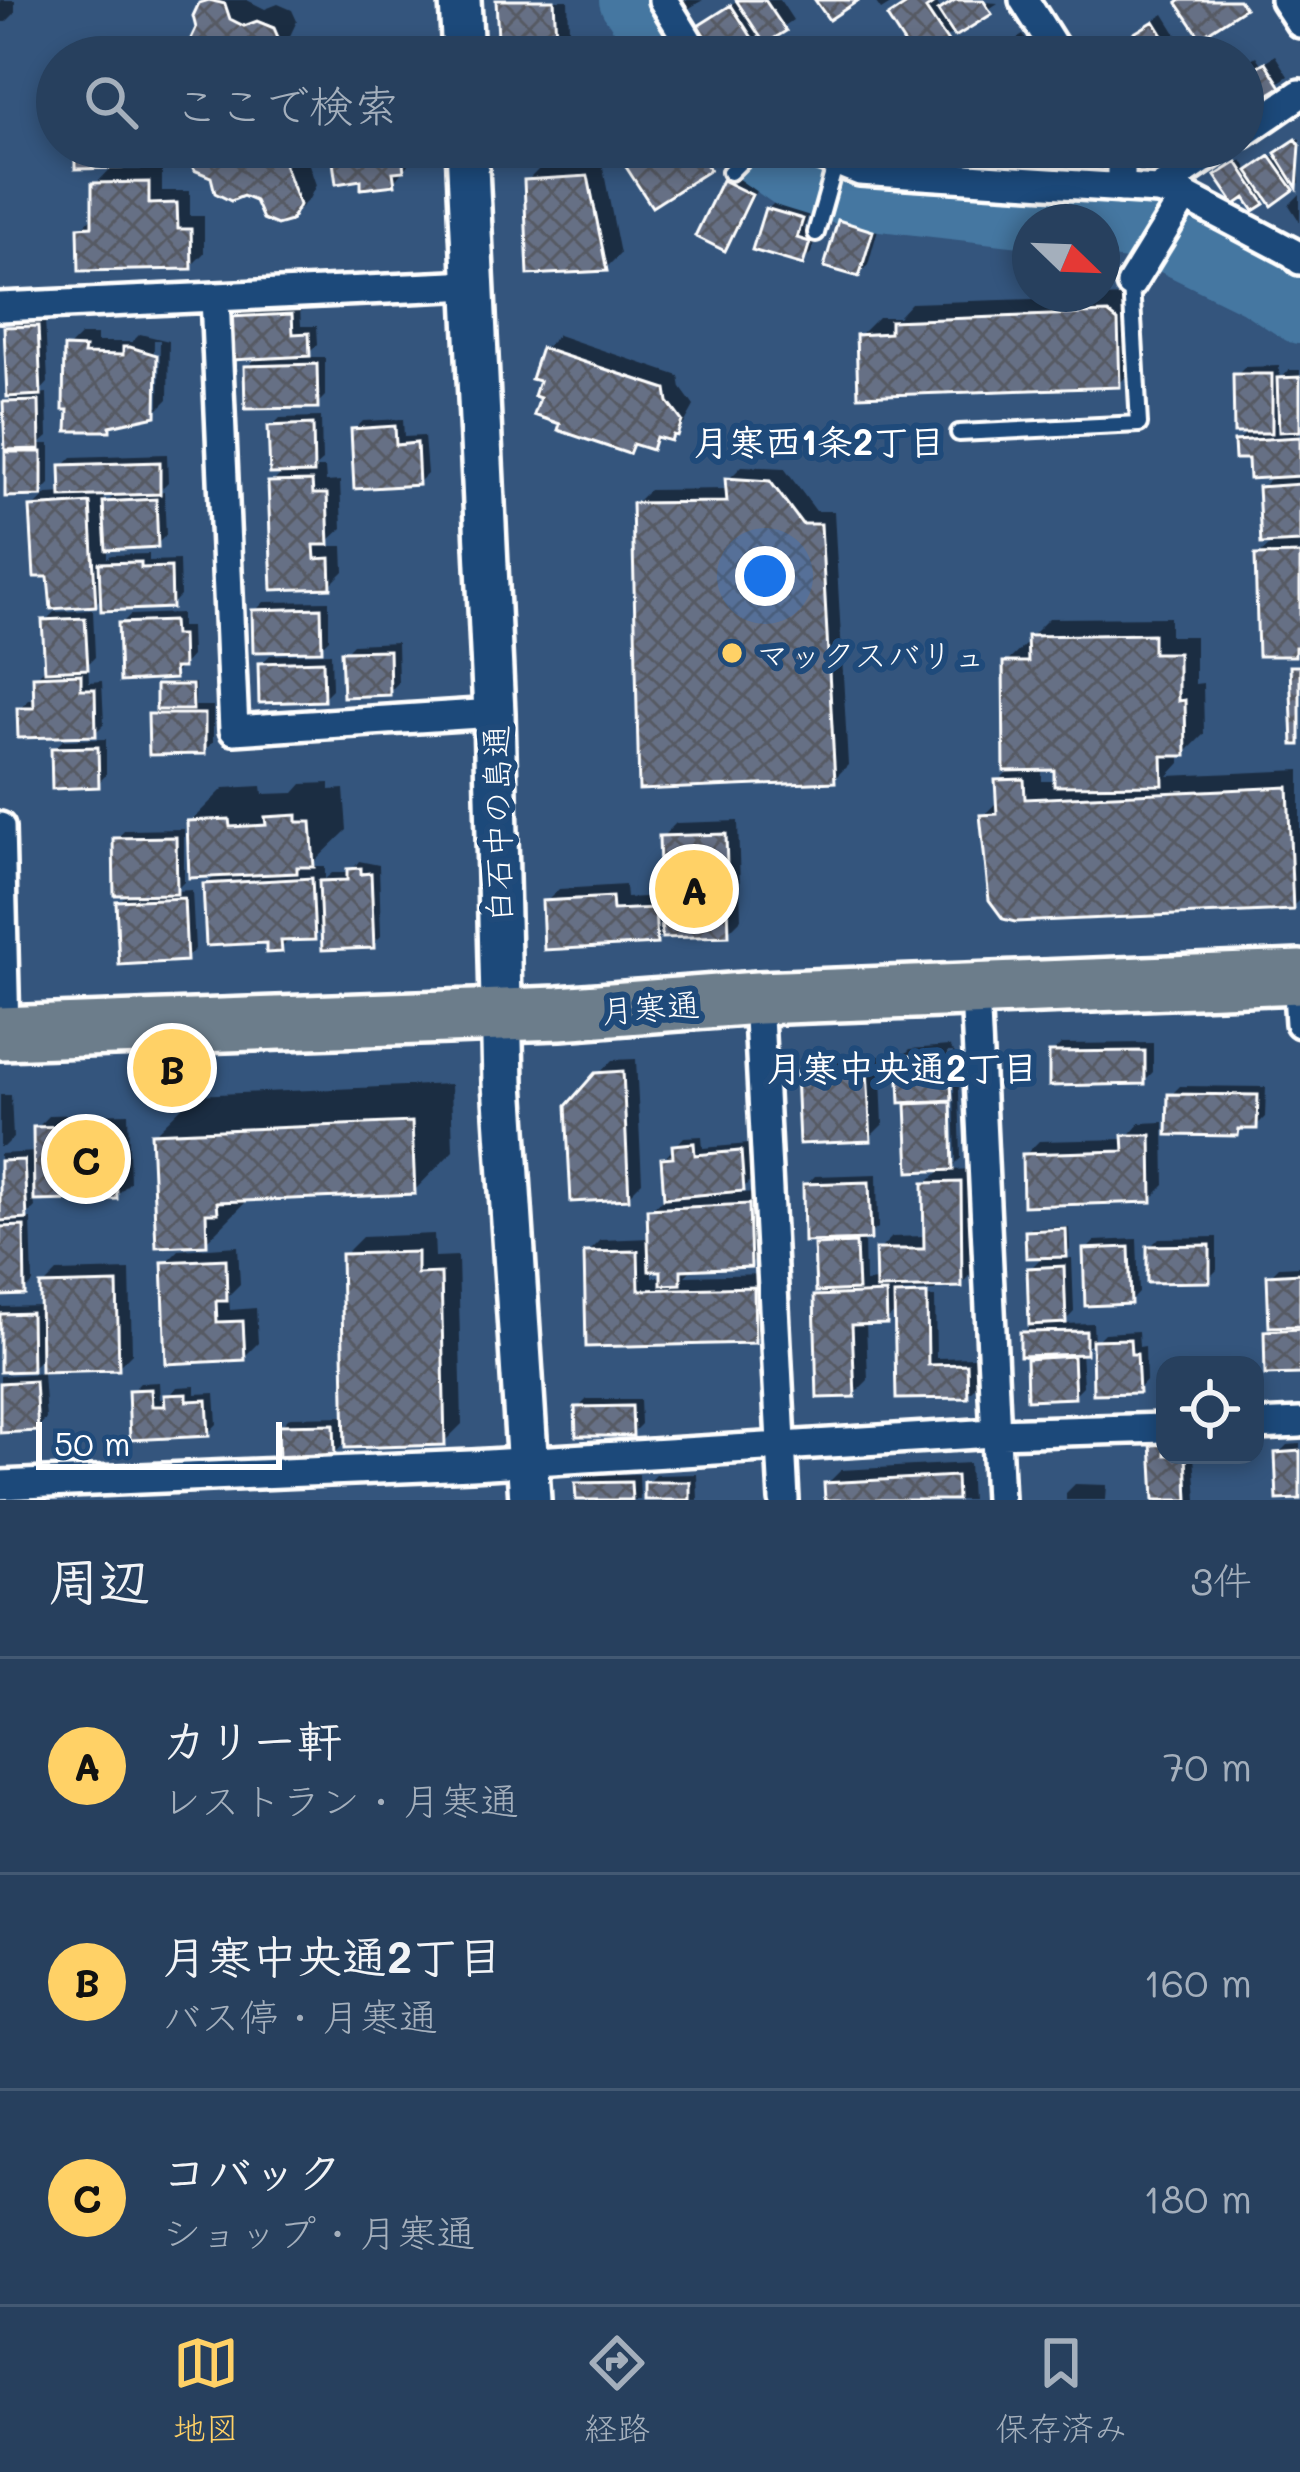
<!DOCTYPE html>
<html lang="ja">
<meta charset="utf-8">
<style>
:root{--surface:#27405e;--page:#2f4764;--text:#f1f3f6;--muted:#a4afbc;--line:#435973;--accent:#ffd166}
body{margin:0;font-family:Mali,"Klee One",sans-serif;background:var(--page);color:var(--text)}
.controls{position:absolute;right:36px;bottom:36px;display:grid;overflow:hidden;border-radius:24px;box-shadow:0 6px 18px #0003}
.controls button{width:108px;height:108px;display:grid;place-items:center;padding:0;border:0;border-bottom:3px solid var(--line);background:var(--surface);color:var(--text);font:60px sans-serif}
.compass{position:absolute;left:1012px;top:204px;width:108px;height:108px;border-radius:50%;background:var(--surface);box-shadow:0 6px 18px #0003;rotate:113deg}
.scale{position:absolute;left:36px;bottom:30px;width:246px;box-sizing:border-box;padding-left:12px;border:6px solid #fff;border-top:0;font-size:33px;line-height:42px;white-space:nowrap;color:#fff;-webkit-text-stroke:9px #1f4a7a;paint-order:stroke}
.you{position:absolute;left:765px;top:576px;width:42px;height:42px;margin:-30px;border:9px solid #fff;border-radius:50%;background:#1a73e8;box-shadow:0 0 0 18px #1a73e833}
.badge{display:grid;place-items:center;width:78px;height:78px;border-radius:50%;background:var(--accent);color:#111;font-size:39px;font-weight:700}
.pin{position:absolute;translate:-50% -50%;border:6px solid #fff;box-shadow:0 3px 12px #0006}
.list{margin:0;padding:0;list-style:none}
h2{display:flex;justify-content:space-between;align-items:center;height:156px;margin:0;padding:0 48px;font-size:51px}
h2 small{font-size:39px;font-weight:400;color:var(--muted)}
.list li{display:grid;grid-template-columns:78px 1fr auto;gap:36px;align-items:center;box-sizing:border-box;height:216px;padding:0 48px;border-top:3px solid var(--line)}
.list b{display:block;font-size:45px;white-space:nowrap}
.list p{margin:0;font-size:39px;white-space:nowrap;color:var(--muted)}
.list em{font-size:39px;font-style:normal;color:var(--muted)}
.icon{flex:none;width:66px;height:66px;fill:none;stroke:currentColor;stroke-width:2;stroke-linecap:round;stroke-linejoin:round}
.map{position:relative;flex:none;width:1300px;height:1500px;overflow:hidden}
.search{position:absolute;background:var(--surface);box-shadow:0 6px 18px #0003;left:36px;right:36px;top:36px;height:132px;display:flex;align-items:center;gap:30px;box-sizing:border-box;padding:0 42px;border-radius:66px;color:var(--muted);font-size:45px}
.sheet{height:804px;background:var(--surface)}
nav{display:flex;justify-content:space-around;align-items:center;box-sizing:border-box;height:168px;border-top:3px solid var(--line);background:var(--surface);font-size:33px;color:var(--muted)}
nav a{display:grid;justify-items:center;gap:6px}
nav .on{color:var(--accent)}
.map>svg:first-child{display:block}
</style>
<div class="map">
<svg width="1300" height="1500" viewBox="0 0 1300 1500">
<defs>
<pattern id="building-cross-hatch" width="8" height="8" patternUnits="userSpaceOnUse" patternTransform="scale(3)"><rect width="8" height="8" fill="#667085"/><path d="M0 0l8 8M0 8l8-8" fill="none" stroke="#565a63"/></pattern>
</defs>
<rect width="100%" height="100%" fill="#34557d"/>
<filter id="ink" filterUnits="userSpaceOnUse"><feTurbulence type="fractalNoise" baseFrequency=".00833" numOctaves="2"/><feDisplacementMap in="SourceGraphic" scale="24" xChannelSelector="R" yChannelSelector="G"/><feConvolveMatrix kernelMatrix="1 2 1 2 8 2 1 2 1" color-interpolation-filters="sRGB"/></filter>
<g filter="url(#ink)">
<path fill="#0007" fill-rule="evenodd" d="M0,0H15V13L6,22H0Z
M205,0H247L265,9L278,4L292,10L297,21L289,38L300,43L295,56L298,57H223L199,28L201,4Z
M499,0H568L570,57H502Z
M680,0H703L686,10Z
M738,0H780L793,20L739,57L703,23Z
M874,0H897L881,10Z
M913,0H935L942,11L954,0L998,3L917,57Z
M1164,14L1182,43L1168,57H1083L1111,37L1115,44Z
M1023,35L1037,57H987Z
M1275,55L1288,76L1243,106V64L1256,56L1261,64Z
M1300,138V183L1269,196L1255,207L1223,173L1242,160L1250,173Z
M78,147H130L129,156L115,170H162V191H190V216H204V253L190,267L82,228L95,214V185L114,165Z
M166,147H303L316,185L309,199L290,218L214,175L190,151Z
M334,147H416V154L394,182L363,177Z
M656,147H709L717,159L708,168L629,167Z
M957,147H1003V153L994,162Z
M1152,147H1177L1159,158Z
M602,163L620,254L606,268L527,181L541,167Z
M734,173L759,185L733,238L724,247L725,181Z
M1300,194V222L1289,205Z
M777,200L810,210L804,229L817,233L811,253L802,262L768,209Z
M849,213L880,222L868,265L859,274L840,222Z
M1127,296L1137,365L1119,384L859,336L878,317H898L911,303Z
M300,307L301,326H317L318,344L305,357H325V396L316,405L247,367L258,356L233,318L242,309Z
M45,318L48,383L38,394L47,393L48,437L40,444H50V484L41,493L8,454L15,446L6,403L16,394L7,329L16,320Z
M140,334L169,341L168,399L154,413L114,422L108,428L67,349L81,335H97V342H132ZM154,340H160L159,407H153Z
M558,335L679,376L681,388L694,406L684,424L670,438L662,435L651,447L637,442L628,451L564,422L544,397V349Z
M1279,366L1280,380L1289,370H1300V473L1295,478L1300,477V646L1294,653L1258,556L1274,541L1261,488L1275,474L1237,442L1249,430L1236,376L1245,367Z
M321,417L322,461L314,468H325L326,482L340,481L342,528L328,541V546H343L344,571L330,585L271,484L284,471L271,427L280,418Z
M403,419L404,437L424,436L427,474L418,483L354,430L363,421Z
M167,454L168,482L158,492L164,491L166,535L157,544L107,547V559L111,555L149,554V561L179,560L180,596L171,605L104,595L95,604L51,574L33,508L47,494L64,493L63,466L72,457ZM118,492L104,505L103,493Z
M742,466L784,468L816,511H834L848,765L834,779L635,504L649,490L729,489L728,480Z
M329,601V639L320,648L255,611L264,602Z
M93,610L95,657L88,664L89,682L102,681L104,724L95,733L20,709L29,700H37L36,677L45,668V621L54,612Z
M181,613V627H190L191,656L173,676L121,624L130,615Z
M1170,617V636H1195V684L1203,683L1204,734L1185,753H1180V763L1168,776L1300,770V899L1292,907L983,816L999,800L998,781L1007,772L1006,663L1025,645H1030V637L1049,618ZM1042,767H1057V781H1042Z
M397,642L398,683L389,692L344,653L353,644Z
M331,653L332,689L323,698L261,664L270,655Z
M163,683H195V706H213V742L204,751L151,716L159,707V687Z
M106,739V775L97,784L54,749L63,740Z
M330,783V790L344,789L347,830L310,866H325V879L332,873H350L359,861L379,865L381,936L372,945L324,926L313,937L291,938L280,949L206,885L218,873L190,822L224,788L262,786L263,794L294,793L302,784Z
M738,821L741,919L727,933L662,935L656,941L545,903L559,889L625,885L626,898L663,896L662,837L676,823Z
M184,829V882L175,891L192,890L195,949L186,958L119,902L129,892L116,839L125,830Z
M1153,1043V1072L1144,1081L1052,1053L1061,1044Z
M949,1046L958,1057L961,1158L949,1170L974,1169L975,1270L961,1284L934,1285L935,1291L902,1292V1298L935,1297L936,1358L975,1357L976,1386L967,1395L899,1396L898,1310L886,1321L866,1322L868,1380L854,1394L817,1297L825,1289L817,1246L825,1238L806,1185L815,1176L877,1174L878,1228L864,1238L865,1282L878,1281V1251L892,1237L926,1236V1184L943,1168L912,1169L909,1100L901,1058L910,1049ZM947,1052H953L956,1163H950Z
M880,1056L883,1124L869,1138L799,1074L813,1060Z
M636,1059L642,1182L628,1196L598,1075L612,1060Z
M451,1084L453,1151L414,1191L245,1198V1203L206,1242L154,1134L194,1095Z
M1180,1086L1266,1087L1265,1117L1256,1126H1244L1237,1133L1171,1095Z
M0,1095H11L13,1138L4,1147H0Z
M128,1113L130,1182L116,1196L34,1198L35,1207L23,1219H31L33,1283L24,1292L0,1293V1154L36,1152V1129L50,1115Z
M1164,1122L1165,1185L1151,1199L1025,1155L1039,1141L1126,1139L1140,1123Z
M702,1136L703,1148L749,1144L752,1179L738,1193L762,1192L764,1250L750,1264L695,1266L685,1276L767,1274L768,1326L754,1340L589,1344L587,1254L601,1240L651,1238L650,1210L667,1196L664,1159L684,1137ZM652,1268H664V1277H652Z
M1069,1227L1070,1250L1061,1259L1072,1258L1074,1312L1062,1324L1093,1323L1094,1342L1081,1351L1083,1386L1074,1395L1029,1360L1036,1353L1023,1333L1032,1324L1030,1269L1044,1255L1028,1232L1031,1228Z
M434,1234L435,1257L458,1256L462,1424L444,1442L348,1440L333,1455L281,1426L290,1417L348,1416L344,1255L362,1237Z
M1217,1237V1270L1208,1279L1150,1247L1159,1238Z
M1137,1239L1139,1293L1130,1302L1086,1250L1095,1241Z
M238,1246L240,1284L229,1295L230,1310L256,1308L258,1343L244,1357L165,1264L179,1250Z
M1300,1266V1371L1267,1332L1272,1327L1270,1276L1279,1267Z
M130,1270L132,1353L118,1367L44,1355L31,1368L0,1369V1307L43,1306V1286L57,1272Z
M1138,1331L1139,1347L1145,1346L1146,1381L1138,1390L1095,1342L1104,1333Z
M43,1373L46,1419L37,1428L0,1430V1376Z
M159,1382L160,1399L168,1398L177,1387L195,1386V1394L215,1393L217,1424L208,1433L133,1437L131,1392L140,1383Z
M587,1399H640L641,1424L632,1433L578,1408Z
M1300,1444V1496L1278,1454L1287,1445Z
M1165,1455H1194L1197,1500H1157Z
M969,1463L971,1500H828L827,1484L841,1470Z
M639,1474L640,1500H579L578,1484L587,1475Z
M697,1474L698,1500H647V1484L656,1475Z
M1075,1484L1107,1485L1106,1500H1066V1493Z"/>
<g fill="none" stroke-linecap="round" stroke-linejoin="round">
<path stroke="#4477a1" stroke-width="60" d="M629,0L667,57
M745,147L789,178L854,198L1065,222
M1102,227L1147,232L1257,286L1300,314"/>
</g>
<path fill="url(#building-cross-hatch)" stroke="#fff" stroke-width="3" d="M209,0L225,4L230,19L244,26L257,21L274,28L280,42L273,57H216L188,45L196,28L193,16L199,3Z
M496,0H554L557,57H499Z
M736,0H765L786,31L765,44Z
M815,0H859L829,20Z
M913,0H938L926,9L948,42L926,57H913L887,17Z
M955,0H983L992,14L955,37L938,11Z
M1181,0H1239L1245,8L1200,37L1177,3Z
M731,5L758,47L744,57H707L690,31Z
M1154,21L1175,55L1171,57H1079L1101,44L1105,51Z
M1246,62L1251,70L1265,62L1281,87L1243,110V64Z
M1296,139L1300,145L1297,188L1275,153Z
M75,147H122V168L75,169Z
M163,147H270L281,155L299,205L291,221L277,225L263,219L255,201L243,196L231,201L215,193L211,177L194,170L188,155L166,159Z
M331,147H401L404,171L393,172L395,185L361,189V180L336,184Z
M656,147H695L710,170L652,207L626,167Z
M954,147H995V165H954Z
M1270,156L1294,190L1272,206L1248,171Z
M1237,162L1265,204L1254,211L1245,198L1235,205L1215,176Z
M588,176L607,271L528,275L524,180Z
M722,180L752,195L725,251L695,236Z
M149,182V204L177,203L178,229H191L192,269L79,271L78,227L92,226V183Z
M765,208L803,219L797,238L810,242L803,265L752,250Z
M838,220L873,231L859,277L824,267Z
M1108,313L1118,321L1120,387L858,396L856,335L890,333V321Z
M292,314L293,334L309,333L310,356L232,360L230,317Z
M38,326L41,395L7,397L4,327Z
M64,347L85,348L84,354L123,355V347H130L157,355L156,416L110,426V431H67L68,410H63Z
M541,348L666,389L668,402L682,421L677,436L673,435L671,441L656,437L652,450L633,444L629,454L558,430L560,424L534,415L540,398L534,396L539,381L531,379Z
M317,364L318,408L245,409L244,366Z
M1233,374H1272V433H1234Z
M1300,377V431L1279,432L1277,378Z
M39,401L40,449L5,450L3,402Z
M313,424L314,473L270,474L268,426Z
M395,426L396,445L417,443L419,485L354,489L351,429Z
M1300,437V476L1249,479L1248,459H1235L1234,441Z
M5,452H42V496L5,497Z
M160,462V494L61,497L60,465Z
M725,478L770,481L802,524H821L835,782L639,790L632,503L727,502Z
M312,481L313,494H327L329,545H314L315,559L330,558L331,588L272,590L268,482Z
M1300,484V542L1261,544L1258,487Z
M156,499L158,547L106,550L103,502Z
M90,503L96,606L51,609L48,577H34L30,507Z
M1300,554V647H1295V656H1258L1255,555Z
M141,562V568L171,567L172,608L101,611L99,563Z
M321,608L322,651L253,652L252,610Z
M85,618L88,669L45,671L42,620Z
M173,621L174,635H182L183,668H174L175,679L120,682L118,623Z
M1153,634V653H1178V701L1185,700L1186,756H1162L1163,785L1054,786V770L1004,771L1003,662H1028L1027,636Z
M389,650L390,695L343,697L341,651Z
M323,661L324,701L259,703L258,663Z
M1290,666H1300V745H1293Z
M81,674V689H95L96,736L18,738L17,708H34L33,676Z
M156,685H192L193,710H156Z
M148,714H205V754L149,755Z
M98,747L99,787L52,789L51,748Z
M1024,779L1025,799L1288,787L1293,910L1015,922L1003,919L989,900L980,815L997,814L995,780Z
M297,815V822H311L314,867H297V873L189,878L187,821L229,819L230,827L266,825L265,817Z
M726,834L729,936L662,938L659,836Z
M176,837L177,894L114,895L113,838Z
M361,868V874L371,873L374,948L322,950L319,881L347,880V869Z
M312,878L315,940L281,941L282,952L266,953V943L206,946L203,884Z
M612,897L613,910L655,908L657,944L544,950L542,901Z
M184,898L187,961L119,965L116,901Z
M1145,1051V1084L1049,1086V1052Z
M940,1054L950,1067L952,1100L900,1103L898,1057Z
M867,1069L871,1141L799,1144L796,1072Z
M623,1071L629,1199L571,1202L566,1106L595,1073Z
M1168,1094L1258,1095L1257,1129H1239L1238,1136L1167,1135Z
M951,1102L953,1170L909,1172L906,1104Z
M412,1122L415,1194L217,1202L218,1213H206L207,1245L156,1247L151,1133Z
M115,1125L117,1199L34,1201L33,1127Z
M1123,1135H1151L1152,1202L1023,1206L1022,1154L1124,1151Z
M694,1143L695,1155L741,1151L744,1191L664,1198L661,1158L673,1157L672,1145Z
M24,1160L27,1219L0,1221V1161Z
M869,1182L871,1240L804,1242L803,1184Z
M961,1182L962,1287L876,1289L875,1249H924L923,1183Z
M749,1204L751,1267L681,1270V1284L661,1285V1271H649L647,1209Z
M24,1226L25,1295L0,1296V1227Z
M1066,1229L1067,1257L1026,1258L1025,1231Z
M856,1243L858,1290L816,1292L814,1245Z
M1210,1245V1282L1147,1283V1246Z
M1129,1247L1131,1304L1085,1306L1083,1249Z
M638,1251L639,1290L754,1287L755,1343L586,1347L584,1252Z
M417,1252V1274L441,1273L445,1445L345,1448L341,1254Z
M226,1259L227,1301H216L217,1322L243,1321L245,1360L166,1364L162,1262Z
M1064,1266L1066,1323L1029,1325L1027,1268Z
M1300,1273V1326L1269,1327L1267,1275Z
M117,1283L119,1370L41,1372L40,1285Z
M886,1293L887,1324L852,1325L855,1397L817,1398L814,1296Z
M927,1294L928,1365L967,1364L968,1398L896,1399L894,1295Z
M31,1313L32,1371L0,1372V1314Z
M1300,1329V1374L1265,1375L1264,1331Z
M1086,1331V1354L1020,1356V1332Z
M1130,1339L1131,1354H1137L1139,1393L1093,1394L1092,1340Z
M1073,1356L1075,1398L1027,1400L1026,1359Z
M35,1381L38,1431L0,1433V1383Z
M151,1389L152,1406H165L164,1395L187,1394V1401L207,1400L209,1436L130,1440L128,1390Z
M632,1406L633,1436H576L575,1407Z
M334,1424L335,1458L279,1459L278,1425Z
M1165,1441V1455H1186L1188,1500H1154L1151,1442Z
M1300,1451V1499L1277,1500L1275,1453Z
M956,1476L957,1500H825L824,1483Z
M631,1482L632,1500H576L575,1483Z
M644,1482H690V1500H644Z"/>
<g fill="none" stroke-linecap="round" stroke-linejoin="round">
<defs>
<path id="lane" d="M730,172L755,147
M816,233L836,162
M959,433L1139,424L1131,284"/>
<path id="street" d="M663,0L698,57
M1024,0L1060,57
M1285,0L1300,23
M1243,133L1300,94
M800,147L860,171L1157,190L1185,196L1293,253L1300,260
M1116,147L1121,154V188
M1157,190L1221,147
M1131,284L1185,196
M215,297L234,730L494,713
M0,307L474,285
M0,827L5,1032
M1297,977L1300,1023
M975,992L999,1500
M758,998L784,1500
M1255,1425L1300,1423
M0,1485L472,1465L993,1433L1165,1428"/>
<path id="secondary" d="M460,0L463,57
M467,147L494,713L503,1083L530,1500"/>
<path id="highway" d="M0,1033L559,1013L758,998L1300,977"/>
</defs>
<use href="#lane" stroke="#fff" stroke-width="22"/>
<use href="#street" stroke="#fff" stroke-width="36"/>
<use href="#secondary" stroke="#fff" stroke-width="48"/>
<use href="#highway" stroke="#fff" stroke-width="60"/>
<use href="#lane" stroke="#1f4a7a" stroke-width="14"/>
<use href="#street" stroke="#1f4a7a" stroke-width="27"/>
<use href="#secondary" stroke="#1f4a7a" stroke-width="39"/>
<use href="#highway" stroke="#6c7d8b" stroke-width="51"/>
</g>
</g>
<circle fill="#ffd166" stroke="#1f4a7a" stroke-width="4.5" cx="732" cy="653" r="12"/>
<g text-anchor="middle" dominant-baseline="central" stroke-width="12" stroke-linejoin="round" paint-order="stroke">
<g font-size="33" fill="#fff" stroke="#1f4a7a" text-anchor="start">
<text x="756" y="653">マックスバリュ</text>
</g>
<g font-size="33" fill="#fff" stroke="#1f4a7a">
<text transform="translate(496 824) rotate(-91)">白石中の島通</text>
<text transform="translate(650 1006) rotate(-4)">月寒通</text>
</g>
<g font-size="36" font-weight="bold" fill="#fff" stroke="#1f4a7a">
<text x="819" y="440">月寒西1条2丁目</text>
<text x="902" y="1066">月寒中央通2丁目</text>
</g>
</g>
</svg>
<div class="controls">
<button><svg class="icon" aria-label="locate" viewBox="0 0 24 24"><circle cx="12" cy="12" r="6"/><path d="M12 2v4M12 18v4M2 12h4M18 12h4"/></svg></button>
</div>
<svg class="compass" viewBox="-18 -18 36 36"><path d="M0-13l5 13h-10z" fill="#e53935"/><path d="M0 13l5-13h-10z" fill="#a4afbc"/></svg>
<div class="scale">50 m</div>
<div class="you"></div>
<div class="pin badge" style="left:694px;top:889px">A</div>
<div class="pin badge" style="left:172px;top:1068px">B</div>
<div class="pin badge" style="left:86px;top:1159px">C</div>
<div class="search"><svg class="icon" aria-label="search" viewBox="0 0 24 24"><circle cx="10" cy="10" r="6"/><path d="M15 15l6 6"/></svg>ここで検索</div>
</div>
<section class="sheet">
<h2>周辺<small>3件</small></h2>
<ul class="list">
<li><span class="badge">A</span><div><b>カリー軒</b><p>レストラン · 月寒通</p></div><em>70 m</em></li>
<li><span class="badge">B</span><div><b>月寒中央通2丁目</b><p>バス停 · 月寒通</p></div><em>160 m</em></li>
<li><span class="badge">C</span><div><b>コバック</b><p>ショップ · 月寒通</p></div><em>180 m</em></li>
</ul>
</section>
<nav>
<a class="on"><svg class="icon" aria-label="map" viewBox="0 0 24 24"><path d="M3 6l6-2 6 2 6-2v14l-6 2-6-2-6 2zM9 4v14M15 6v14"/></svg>地図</a>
<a><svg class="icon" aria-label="directions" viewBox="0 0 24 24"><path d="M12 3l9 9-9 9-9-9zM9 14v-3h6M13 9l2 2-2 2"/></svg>経路</a>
<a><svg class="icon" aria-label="saved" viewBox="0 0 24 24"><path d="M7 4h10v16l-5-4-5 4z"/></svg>保存済み</a>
</nav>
